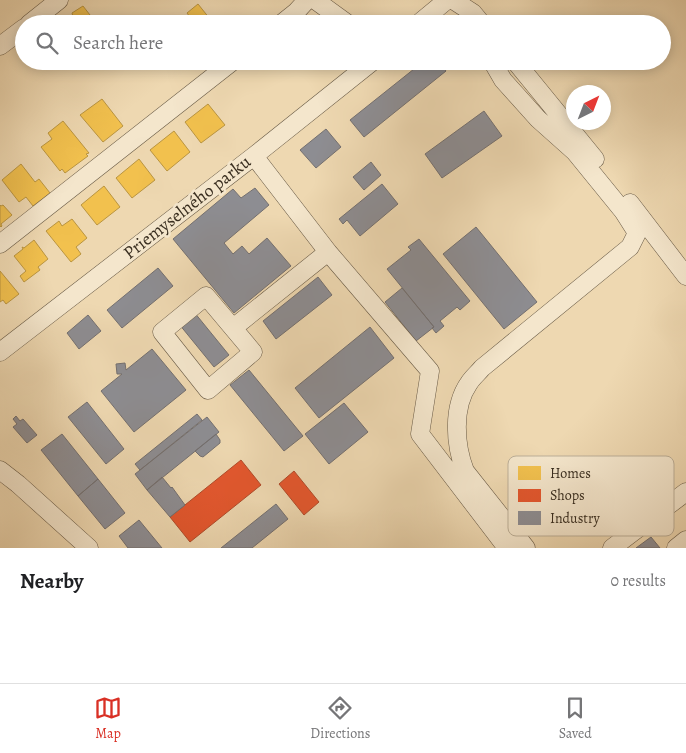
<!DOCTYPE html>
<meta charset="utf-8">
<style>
:root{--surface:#fff;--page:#f6f6f6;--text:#202124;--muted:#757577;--line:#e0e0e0;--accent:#d93025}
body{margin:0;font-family:Alegreya,serif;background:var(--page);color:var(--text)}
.compass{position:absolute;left:566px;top:85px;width:45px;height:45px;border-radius:50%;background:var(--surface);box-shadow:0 2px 12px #0003;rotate:42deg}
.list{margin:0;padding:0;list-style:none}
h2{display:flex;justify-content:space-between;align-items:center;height:65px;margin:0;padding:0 20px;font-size:21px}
h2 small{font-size:16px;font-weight:400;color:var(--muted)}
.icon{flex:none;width:28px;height:28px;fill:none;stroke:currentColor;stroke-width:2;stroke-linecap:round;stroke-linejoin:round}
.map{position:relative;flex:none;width:686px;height:548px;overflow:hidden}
.search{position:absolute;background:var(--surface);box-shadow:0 2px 12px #0003;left:15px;right:15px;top:15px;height:55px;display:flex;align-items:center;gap:12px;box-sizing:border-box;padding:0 18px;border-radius:28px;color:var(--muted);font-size:19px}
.sheet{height:135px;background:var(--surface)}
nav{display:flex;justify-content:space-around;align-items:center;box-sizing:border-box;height:70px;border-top:1px solid var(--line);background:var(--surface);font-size:14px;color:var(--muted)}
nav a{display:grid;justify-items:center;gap:2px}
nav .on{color:var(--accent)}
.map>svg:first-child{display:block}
</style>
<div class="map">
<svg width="686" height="548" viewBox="0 0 686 548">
<rect width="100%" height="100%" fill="#eed8b1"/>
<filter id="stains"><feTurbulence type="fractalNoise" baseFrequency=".004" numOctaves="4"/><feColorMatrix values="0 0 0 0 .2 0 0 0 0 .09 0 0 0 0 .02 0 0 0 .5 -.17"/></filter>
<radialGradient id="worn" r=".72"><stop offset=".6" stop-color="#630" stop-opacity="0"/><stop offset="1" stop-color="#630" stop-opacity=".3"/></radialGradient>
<path fill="#f2c14e" stroke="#ba9540" d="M198,4L214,24H195L187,13Z
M83,6L97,24H75L72,13Z
M102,99L123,126L103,142L80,115Z
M208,104L225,125L201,143L185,122Z
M63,121L89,153L86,154L88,156L65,173L62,169L60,171L41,147L52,139L48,133Z
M174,131L190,152L167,171L150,150Z
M139,159L155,180L132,198L116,178Z
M21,164L35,182L39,179L50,193L33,206L26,197L19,202L2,180Z
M104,186L120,207L97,225L81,205Z
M0,205L1,206L3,205L12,215L1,224L2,226L1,227L0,226Z
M72,219L87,238L76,247L81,254L71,262L46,231L59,221L62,226Z
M34,240L48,259L38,267L40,270L24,282L20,276L26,271L14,256L23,249L22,247L24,248Z
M0,271L19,294L6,304L3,300L0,302Z"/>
<path fill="#e4572e" stroke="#b14b2a" d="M241,460L261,485L190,542L170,517Z
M294,471L319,502L304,515L279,484Z"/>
<path fill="#8d8d92" stroke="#747070" d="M424,61H438L446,71L364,137L350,120Z
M484,111L502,136L442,178L425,154Z
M326,129L341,147L316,168L300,150Z
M371,162L381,175L364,190L353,177Z
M382,184L398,204L360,236L347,220L343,224L339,219Z
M255,188L269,205L224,243L233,254L242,246L249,254L267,238L291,266L234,313L173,239L233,189L241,198Z
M476,227L537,302L504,329L443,254Z
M419,239L470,301L460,310L457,307L440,321L444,326L436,333L432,328L434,327L387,269L411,250L408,247Z
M158,268L173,286L122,328L107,310Z
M318,277L332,295L276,339L263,321Z
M402,288L434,327L416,341L385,302Z
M194,312L229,355L214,367L179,324Z
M88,315L101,331L79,349L67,333Z
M370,327L394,358L319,418L295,388Z
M152,349L186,390L134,432L101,391L122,374H117L116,364L125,363L126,370Z
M249,370L303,436L284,451L230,385Z
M87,402L124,449L106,464L68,417Z
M344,403L368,432L329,464L305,434Z
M197,414L202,420L140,470L135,464Z
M16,416L20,421L23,419L37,435L27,443L13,427L17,424L13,419Z
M207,417L219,432L147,490L135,474Z
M62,434L98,479L78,496L41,450Z
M216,434L220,440V443L203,457L200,456L195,451Z
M162,477L171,488L172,487L185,505L170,517L147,490Z
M98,479L125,513L105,529L78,496Z
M276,504L288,519L252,548H221Z
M139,520L162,548H128L119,536Z
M651,537L660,548H636Z"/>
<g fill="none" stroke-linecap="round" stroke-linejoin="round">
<defs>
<path id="minor" d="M315,0L348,24
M453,0L473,13L482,24
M29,24L59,0
M281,24L296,12L307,0
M418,24L447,0
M0,46L24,28
M492,61L503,80L538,119L575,152L623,211L637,233L630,247L482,368C478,373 472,378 469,383C452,407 455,445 465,471L526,548
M515,61L595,159
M630,203L686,276
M0,244L233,61
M328,252L430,371L420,434L507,548
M206,296L253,352L208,390L162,332Z
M233,328L328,252L254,156
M0,352L254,156L373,61
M0,470L18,484L89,548
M612,548L686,492
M676,548L686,540"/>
</defs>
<use href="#minor" stroke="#665844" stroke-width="19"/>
<use href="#minor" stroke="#f4e6cc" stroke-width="18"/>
</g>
<g text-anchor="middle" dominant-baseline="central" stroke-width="5" stroke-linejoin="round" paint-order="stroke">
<g font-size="18" fill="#392e20" stroke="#f4e6cc">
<text transform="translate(187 207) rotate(-38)">Priemyselného parku</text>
</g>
</g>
<rect x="508" y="456" width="166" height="80" rx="8" fill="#f4e6cc" stroke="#bcaf98" stroke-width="1"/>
<rect x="518" y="466" width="23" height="14" fill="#f2c14e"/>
<rect x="518" y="489" width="23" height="13" fill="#e4572e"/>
<rect x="518" y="511" width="23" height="14" fill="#8d8d92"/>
<g font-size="14" fill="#392e20">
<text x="550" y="478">Homes</text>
<text x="550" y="500">Shops</text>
<text x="550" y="523">Industry</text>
</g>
<rect width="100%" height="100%" filter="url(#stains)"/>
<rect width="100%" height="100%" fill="url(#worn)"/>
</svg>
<svg class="compass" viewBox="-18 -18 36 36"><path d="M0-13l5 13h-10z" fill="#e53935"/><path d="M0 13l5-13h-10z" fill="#757577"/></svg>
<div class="search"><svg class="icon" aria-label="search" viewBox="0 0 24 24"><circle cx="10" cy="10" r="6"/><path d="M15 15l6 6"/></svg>Search here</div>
</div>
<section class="sheet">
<h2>Nearby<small>0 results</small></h2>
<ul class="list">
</ul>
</section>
<nav>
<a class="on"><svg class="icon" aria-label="map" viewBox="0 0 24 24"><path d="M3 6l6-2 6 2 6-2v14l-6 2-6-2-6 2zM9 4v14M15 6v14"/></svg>Map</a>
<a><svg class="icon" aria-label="directions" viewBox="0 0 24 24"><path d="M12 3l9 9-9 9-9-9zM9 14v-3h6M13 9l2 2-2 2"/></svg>Directions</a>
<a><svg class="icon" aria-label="saved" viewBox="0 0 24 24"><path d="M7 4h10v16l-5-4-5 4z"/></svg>Saved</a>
</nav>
